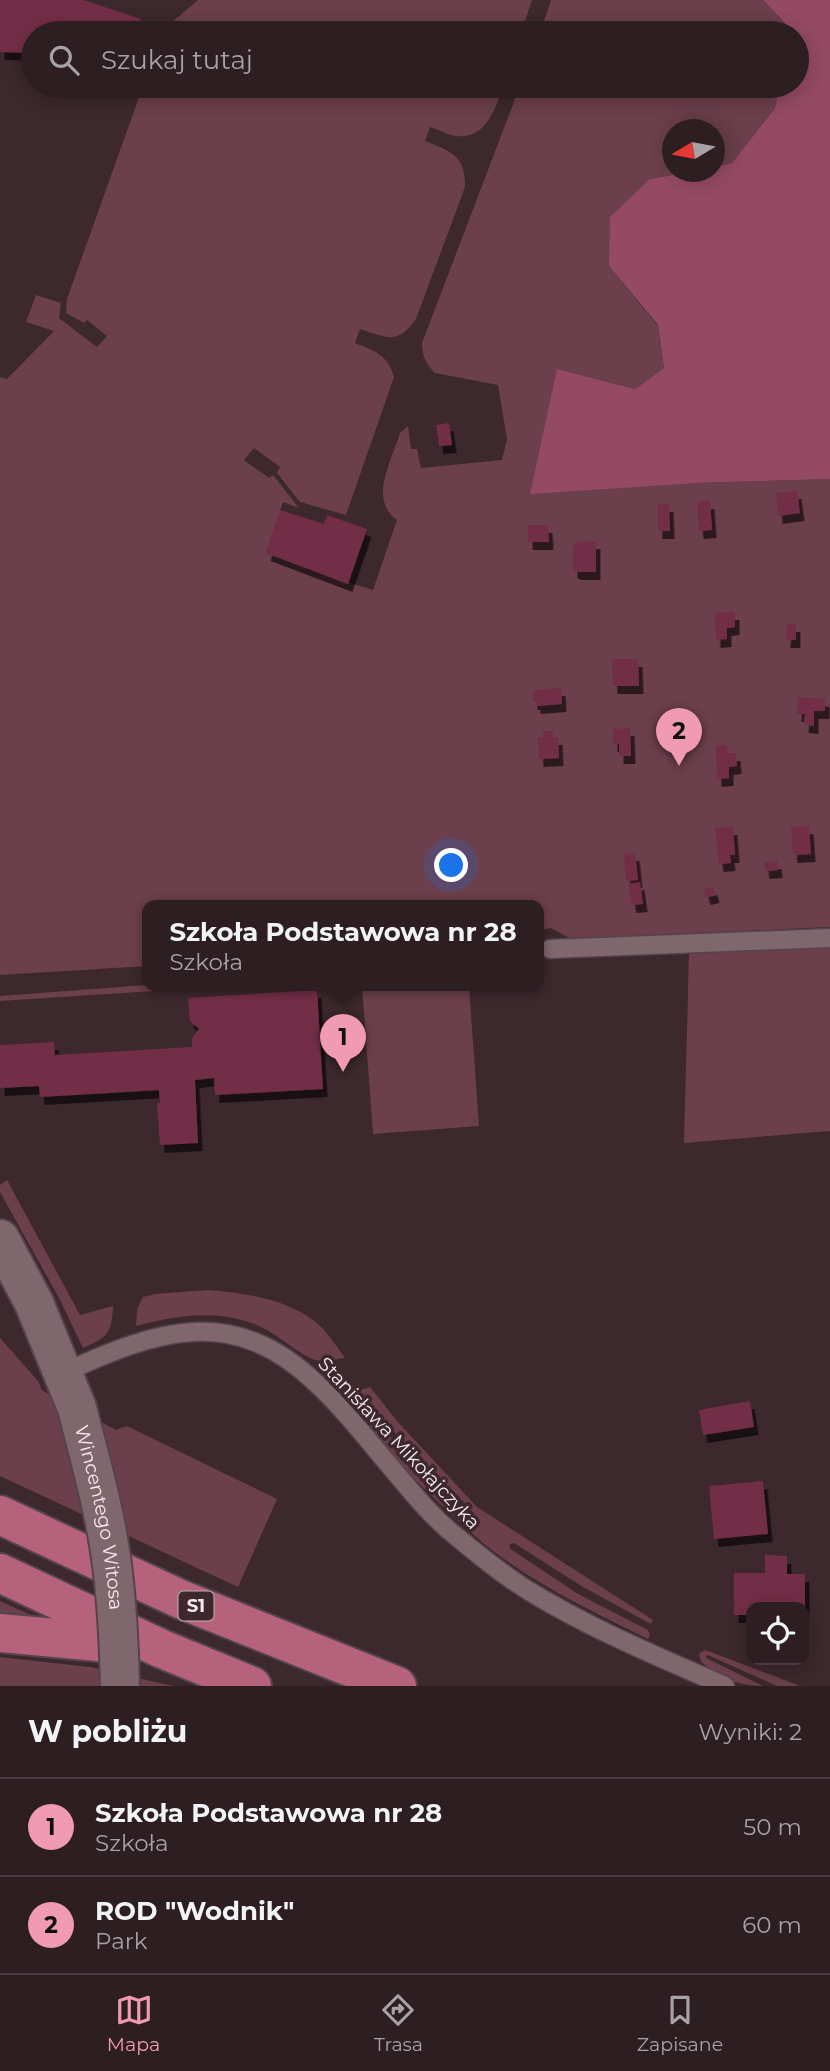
<!DOCTYPE html>
<html lang="pl">
<meta charset="utf-8">
<style>
:root{--surface:#2d1e22;--page:#35272a;--text:#f1f3f6;--muted:#a7a2a5;--line:#483c40;--accent:#f19ab3}
body{margin:0;font-family:Montserrat,sans-serif;background:var(--page);color:var(--text)}
.controls{position:absolute;right:21px;bottom:21px;display:grid;overflow:hidden;border-radius:14px;box-shadow:0 4px 18px #0003}
.controls button{width:63px;height:63px;display:grid;place-items:center;padding:0;border:0;border-bottom:2px solid var(--line);background:var(--surface);color:var(--text);font:35px sans-serif}
.compass{position:absolute;left:662px;top:119px;width:63px;height:63px;border-radius:50%;background:var(--surface);box-shadow:0 4px 18px #0003;rotate:260deg}
.you{position:absolute;left:452px;top:866px;width:24px;height:24px;margin:-18px;border:5px solid #fff;border-radius:50%;background:#1a73e8;box-shadow:0 0 0 10px #1a73e833}
.badge{display:grid;place-items:center;width:46px;height:46px;border-radius:50%;background:var(--accent);color:#111;font-size:23px;font-weight:700}
.pin{position:absolute;translate:-50% -58px;filter:drop-shadow(0 2px 4px #0008)}
.pin::after{content:'';position:absolute;top:37px;width:24px;height:21px;background:inherit;clip-path:polygon(0 0,100% 0,50% 100%)}
.popup{position:absolute;left:142px;top:900px;width:402px;height:91px;box-sizing:border-box;display:grid;place-content:center;border-radius:14px;background:var(--surface);filter:drop-shadow(0 2px 5px #0005);font-size:23px;white-space:nowrap;color:var(--muted)}
.popup b{font-size:26px;color:var(--text)}
.popup::after{content:'';position:absolute;left:50%;top:100%;margin-left:-14px;border:14px solid transparent;border-top-color:var(--surface)}
.list{margin:0;padding:0;list-style:none}
h2{display:flex;justify-content:space-between;align-items:center;height:91px;margin:0;padding:0 28px;font-size:30px}
h2 small{font-size:23px;font-weight:400;color:var(--muted)}
.list li{display:grid;grid-template-columns:46px 1fr auto;gap:21px;align-items:center;box-sizing:border-box;height:98px;padding:0 28px;border-top:2px solid var(--line)}
.list b{display:block;font-size:26px;white-space:nowrap}
.list p{margin:0;font-size:23px;white-space:nowrap;color:var(--muted)}
.list em{font-size:23px;font-style:normal;color:var(--muted)}
.icon{flex:none;width:38px;height:38px;fill:none;stroke:currentColor;stroke-width:2;stroke-linecap:round;stroke-linejoin:round}
.map{position:relative;flex:none;width:830px;height:1686px;overflow:hidden}
.search{position:absolute;background:var(--surface);box-shadow:0 4px 18px #0003;left:21px;right:21px;top:21px;height:77px;display:flex;align-items:center;gap:18px;box-sizing:border-box;padding:0 24px;border-radius:38px;color:var(--muted);font-size:26px}
.sheet{height:287px;background:var(--surface)}
nav{display:flex;justify-content:space-around;align-items:center;box-sizing:border-box;height:98px;border-top:2px solid var(--line);background:var(--surface);font-size:19px;color:var(--muted)}
nav a{display:grid;justify-items:center;gap:4px}
nav .on{color:var(--accent)}
.map>svg:first-child{display:block}
</style>
<div class="map">
<svg width="830" height="1686" viewBox="0 0 830 1686">
<defs>
<filter id="shadow"><feDropShadow dx="4.5" dy="8" stdDeviation="0" flood-color="#0009"/></filter>
</defs>
<rect width="100%" height="100%" fill="#3c282d"/>
<path fill="#6b3f4c" d="M198,0H532L521,33H163L164,29Z
M551,0H763L790,30L789,33H540Z
M143,86H503C495,110 485,143 451,135C444,133 437,129 430,127L425,141C451,151 466,156 465,187L416,319C397,346 386,337 360,329L355,343C375,351 388,355 394,377L346,515L300,502L277,473L280,467L254,448L244,460L269,478L273,475L299,508L283,502L266,553L308,568V570L373,590L397,520C368,500 392,460 400,433L408,426L411,449H417L421,468L502,460L507,439L498,385L435,373C426,364 422,356 422,343L520,86H779L775,108L732,163L715,167L714,130H672V172H689L650,179L609,266L658,326L664,368L635,389L557,369L697,483L830,479V927L571,939L551,928L539,930V906H509L508,903L502,906H147V966L0,975V377L7,379L54,331L26,322L36,295L61,303L59,318L97,347L107,336L87,320L84,323L66,313L67,299Z
M830,947V1131L684,1143L689,953Z
M146,985L154,991L0,1001V996Z
M362,986H469L479,1126L373,1134Z
M7,1180L80,1315L113,1306C112,1334 107,1337 83,1348L59,1298L0,1192V1185Z
M208,1290C244,1293 283,1298 313,1320C326,1329 336,1346 345,1358C337,1359 327,1362 319,1361C303,1358 280,1336 263,1328C222,1308 179,1315 136,1326L137,1309L143,1297L155,1294Z
M0,1338L38,1381L42,1390L116,1430L127,1426L277,1499L238,1587L0,1476Z
M370,1387L397,1421L477,1507L653,1620L651,1624L583,1587L514,1543L510,1544L509,1548L578,1594L648,1630L650,1635L648,1639C600,1615 551,1592 507,1561C479,1542 455,1518 430,1494C401,1467 371,1436 350,1402L352,1397L357,1399L429,1479L462,1509H466L467,1505L434,1475L360,1395V1390Z
M0,1601L42,1620L0,1619Z
M705,1650L800,1686H777L708,1655L706,1656V1658L763,1686C737,1686 721,1677 701,1662L699,1654Z
M0,1657L90,1667L173,1686H0Z"/>
<path fill="#934a62" d="M763,0H830V479L697,483L530,494L557,369L635,389L664,368L658,325L609,266L610,217L650,179L689,172H714L715,167L732,163L775,108L779,86H797V33H789L790,29Z"/>
<path fill="#732e46" filter="url(#shadow)" d="M0,0H83L141,19L136,33H33V53L0,52Z
M449,423L452,445L439,446L436,425Z
M797,491L800,513L778,516L776,493Z
M710,501L712,530L699,531L697,502Z
M658,504H669L670,531H658Z
M280,510L324,524L327,515L367,529L348,584L266,553Z
M528,525H548L549,542H528Z
M596,541V572H576L573,570V545H576V542Z
M735,612V627L727,628V639L716,640L715,613Z
M787,624H796V640H786Z
M612,659H638L639,686H613Z
M561,688L562,704L536,706V702H533V692L536,690Z
M798,697L825,699V711H814V726L804,725L805,714H797Z
M630,728L631,756H619V744H613V729Z
M543,731H553V737H558L559,758L539,759L538,737H543Z
M716,745H727L728,753H736L737,766L729,767V778L717,779Z
M809,826L811,854L793,855L791,827Z
M733,827L735,855H730L731,863L719,864L715,828Z
M635,853L638,880L626,881L624,854Z
M777,861L778,870L765,871L764,863Z
M640,882L643,904L632,905L628,884Z
M713,887L715,895L706,897L704,889Z
M317,990L323,1089L215,1095L214,1078L195,1080L198,1143L160,1145L157,1103H160L159,1090L40,1097L39,1086L0,1088V1045L54,1042L55,1055L192,1047V1038L199,1029L190,1021L188,998Z
M750,1401L754,1427L703,1435L699,1410Z
M763,1481L768,1534L714,1539L709,1486Z
M765,1555L787,1556V1574H805V1607H751V1615H734V1573H765Z"/>
<g fill="none" stroke-linecap="round" stroke-linejoin="round">
<defs>
<path id="lane" d="M550,949L830,938
M63,1373C157,1330 233,1303 317,1384C342,1407 363,1434 384,1459C407,1486 429,1515 457,1537C480,1556 503,1575 529,1591C591,1629 659,1657 725,1686"/>
<path id="secondary" d="M0,1239L34,1303L77,1408"/>
<path id="highway" d="M0,1515L180,1599L397,1686
M0,1573L162,1649L252,1686
M0,1633L130,1645"/>
</defs>
<use href="#lane" stroke="#554449" stroke-width="21"/>
<use href="#secondary" stroke="#554449" stroke-width="42"/>
<use href="#highway" stroke="#554449" stroke-width="42"/>
<use href="#lane" stroke="#7f676d" stroke-width="18"/>
<use href="#secondary" stroke="#7f676d" stroke-width="38"/>
<use href="#highway" stroke="#b7627d" stroke-width="38"/>
<defs>
<g id="secondary-bridge">
<path id="s1" d="M77,1408C89,1456 103,1503 110,1551C117,1596 119,1641 120,1686"/>
</g>
</defs>
<use href="#secondary-bridge" stroke="#554449" stroke-width="42" stroke-linecap="butt"/>
<use href="#secondary-bridge" stroke="#7f676d" stroke-width="38"/>
</g>
<g text-anchor="middle" dominant-baseline="central" stroke-width="7" stroke-linejoin="round" paint-order="stroke">
<rect fill="#3c282d" stroke="#bfafb3" stroke-width="2" x="178.5" y="1591.5" width="35" height="29" rx="5"/>
<g font-size="18" font-weight="bold" fill="#f7e9ed">
<text x="196" y="1606">S1</text>
</g>
<g font-size="19" fill="#f7e9ed" stroke="#3c282d">
<text transform="translate(399 1443) rotate(47)">Stanisława Mikołajczyka</text>
<text stroke="none"><textPath href="#s1" startOffset="112">Wincentego Witosa</textPath></text>
</g>
</g>
</svg>
<div class="controls">
<button><svg class="icon" aria-label="locate" viewBox="0 0 24 24"><circle cx="12" cy="12" r="6"/><path d="M12 2v4M12 18v4M2 12h4M18 12h4"/></svg></button>
</div>
<svg class="compass" viewBox="-18 -18 36 36"><path d="M0-13l5 13h-10z" fill="#e53935"/><path d="M0 13l5-13h-10z" fill="#a7a2a5"/></svg>
<div class="you"></div>
<div class="pin badge" style="left:343px;top:1072px">1</div>
<div class="popup"><b>Szkoła Podstawowa nr 28</b>Szkoła</div>
<div class="pin badge" style="left:679px;top:766px">2</div>
<div class="search"><svg class="icon" aria-label="search" viewBox="0 0 24 24"><circle cx="10" cy="10" r="6"/><path d="M15 15l6 6"/></svg>Szukaj tutaj</div>
</div>
<section class="sheet">
<h2>W pobliżu<small>Wyniki: 2</small></h2>
<ul class="list">
<li><span class="badge">1</span><div><b>Szkoła Podstawowa nr 28</b><p>Szkoła</p></div><em>50 m</em></li>
<li><span class="badge">2</span><div><b>ROD &quot;Wodnik&quot;</b><p>Park</p></div><em>60 m</em></li>
</ul>
</section>
<nav>
<a class="on"><svg class="icon" aria-label="map" viewBox="0 0 24 24"><path d="M3 6l6-2 6 2 6-2v14l-6 2-6-2-6 2zM9 4v14M15 6v14"/></svg>Mapa</a>
<a><svg class="icon" aria-label="directions" viewBox="0 0 24 24"><path d="M12 3l9 9-9 9-9-9zM9 14v-3h6M13 9l2 2-2 2"/></svg>Trasa</a>
<a><svg class="icon" aria-label="saved" viewBox="0 0 24 24"><path d="M7 4h10v16l-5-4-5 4z"/></svg>Zapisane</a>
</nav>
